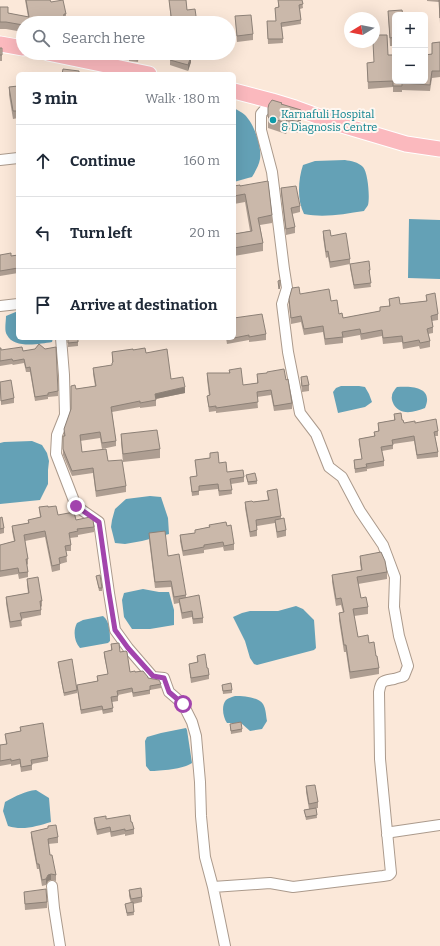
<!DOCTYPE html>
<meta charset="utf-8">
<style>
:root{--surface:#fff;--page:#f2f2f3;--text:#1f2937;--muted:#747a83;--line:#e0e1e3}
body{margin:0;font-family:Bitter,serif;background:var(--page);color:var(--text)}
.controls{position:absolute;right:12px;top:12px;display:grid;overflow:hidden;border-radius:6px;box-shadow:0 4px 16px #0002}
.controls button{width:36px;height:36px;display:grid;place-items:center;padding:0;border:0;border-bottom:1px solid var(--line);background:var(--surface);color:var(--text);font:20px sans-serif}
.compass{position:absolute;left:344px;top:12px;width:36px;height:36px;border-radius:50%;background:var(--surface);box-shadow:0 4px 16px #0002;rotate:260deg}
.stop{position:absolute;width:12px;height:12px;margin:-9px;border:3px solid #a244ad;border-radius:50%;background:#fff}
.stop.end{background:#a244ad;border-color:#fff;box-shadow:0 1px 4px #0008}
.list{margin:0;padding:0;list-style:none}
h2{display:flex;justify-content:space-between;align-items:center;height:52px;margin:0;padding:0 16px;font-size:17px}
h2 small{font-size:13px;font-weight:400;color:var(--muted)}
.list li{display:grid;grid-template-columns:26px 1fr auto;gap:12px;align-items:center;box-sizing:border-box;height:72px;padding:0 16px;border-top:1px solid var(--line)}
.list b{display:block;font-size:15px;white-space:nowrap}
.list em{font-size:13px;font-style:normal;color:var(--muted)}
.icon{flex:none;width:22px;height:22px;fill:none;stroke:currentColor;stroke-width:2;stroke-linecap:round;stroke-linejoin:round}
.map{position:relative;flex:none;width:440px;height:946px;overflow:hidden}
.search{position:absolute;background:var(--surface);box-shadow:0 4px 16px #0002;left:16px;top:16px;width:220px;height:44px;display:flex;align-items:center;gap:10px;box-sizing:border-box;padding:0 14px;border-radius:22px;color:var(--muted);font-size:15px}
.panel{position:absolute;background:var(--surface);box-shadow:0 4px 16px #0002;left:16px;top:72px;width:220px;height:268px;border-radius:6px}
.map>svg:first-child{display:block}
</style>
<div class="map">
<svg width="440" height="946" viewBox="0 0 440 946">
<rect width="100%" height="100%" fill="#fbe8d9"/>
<path fill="#64a1b6" d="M234,108C237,110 242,112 245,115C254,124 262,146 260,159C259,165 255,172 252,177L248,178L234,182Z
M345,160C351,161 358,162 363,167C368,172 370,198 368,205C367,207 365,209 364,211C344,214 324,218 304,214C297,200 298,180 303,165L315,161Z
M409,219L440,220V279L408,278Z
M18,311V338H53L52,342C39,344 14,349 7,335C4,331 6,322 6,316Z
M341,386H359L365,387L369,394L372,402L365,407L338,413L333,392L336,388Z
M397,387C412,386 434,387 425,408C415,412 401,416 394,405C393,403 391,399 392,396C392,393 395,389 397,387Z
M32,441L42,445L47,453L49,461L48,470V484L40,500L0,504V443L4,442Z
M150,496L161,497L168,518L169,534L142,541L125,544L115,543L111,527L112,520L115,509L126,499Z
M143,589L159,592H169L174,610V625L150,629H132L124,617L122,600L124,593Z
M296,606L303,609L314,620L316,648L314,650L257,665L254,664L250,658L245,641L233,617L242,613L250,611H278Z
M103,616C110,621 110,633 110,641L108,643L80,648C74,642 73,630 77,623L83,620Z
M235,696C244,696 258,697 263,704C266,709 266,716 267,721L262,729L250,731L241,723H227C223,717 221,706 226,700C228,698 232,697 235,696Z
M186,728L187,730L192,763C184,769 160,771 150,771L146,766L145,741L147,737L161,733Z
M36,790L49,798L51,822C37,826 23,831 8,826L3,811L5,802C16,796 25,791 36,790Z"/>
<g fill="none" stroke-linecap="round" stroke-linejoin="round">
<defs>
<path id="street" d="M0,160L18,158
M0,306L18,304
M61,338L64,375L65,415L57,435L56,454L76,506L99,522L109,593L115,630L128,648L153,677L164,678L169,692L183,704L192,722L196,736L200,782L201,816L205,857L213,887L225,946
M387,835L392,832L440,825
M52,886L54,908L60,946
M213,887L270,883L293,887L383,876L389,875L391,873L380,759L379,692C381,680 383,681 394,679C397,678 401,677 404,676L408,666L399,636L394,607L395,577L383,545L360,511L342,477L329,467L316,434L300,413L288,352L282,304L287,288L284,269L272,172L261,130V114L272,101"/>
<path id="primary" d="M0,44L23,48
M48,53L149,74
M234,91L272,101L295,108L342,125L406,144L440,149"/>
</defs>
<use href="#street" stroke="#ab9a8c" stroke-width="12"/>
<use href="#primary" stroke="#fff" stroke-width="17"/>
<use href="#street" stroke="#fff" stroke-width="10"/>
<use href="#primary" stroke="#fbb9be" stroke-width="15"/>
</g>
<path fill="#ae9e92" d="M25,0H50L51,2L66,14V21H64V23H23V32L6,29H0V7L8,13L28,17Z
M169,0H186L187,10L197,23H171Z
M278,0H302L303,8L300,9L301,24L282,27L283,43L268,44L267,21H276L275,8L278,7Z
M427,0H440V24L439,2L427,1Z
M388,11L395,15V46H390Z
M235,16L253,34V40L237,42Z
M440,42V77L432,78L430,91L402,90V92H393V87L368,89L367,63L374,62L388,55L432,54V43Z
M0,48L2,54V61H0Z
M139,53L138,62L129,61V58Z
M170,60L191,62L188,71L170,65Z
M18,86V118L13,119L9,95V87Z
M282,104L301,120L298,133L287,130L286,134L268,128V108Z
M234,186H240L272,215V223L260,225L263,243V251L234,256V234L250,231L245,202L234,204Z
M281,188L300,206V212L292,214L295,227V233L286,235L281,194Z
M323,231L331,236L350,259V264L330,268L328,257L326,258L323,237Z
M0,255L11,256L18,255V273L0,276Z
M350,264L370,270V274H369L371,287L354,289L350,268Z
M300,294L331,301L339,314L343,318L380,311V307L389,306V299L400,304L426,301V295L438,314V320L432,321L433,327V333L428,334L430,341V347L420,349L419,346L403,349L402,342L383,344L382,336L361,340L360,335L343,338V343L325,345L323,332L304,335L301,322L291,324L289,305V299Z
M234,317V318L266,334V340L249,342V340L227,344L226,338H234Z
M68,338H78V346L68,347Z
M0,348L1,350L23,351L58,391V396L48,397V399L35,401L30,372H26L24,363L13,365L12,364L0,366Z
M133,350L146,353L185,393L156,399V406L140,408V407L112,412L116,441V446L102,449L100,438L80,441L82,452L108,461L126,486V492L96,497L93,473L72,476L63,455V442L64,436V429L71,410L76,389L95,386L93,374V368L112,365V352Z
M229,370L243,385L257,383V374L286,380L292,403V409L274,411L271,395L257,397L258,408L216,413V411L209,412L207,396H209L207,379V373H229Z
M301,377L309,385V391L302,392L301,383Z
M0,382L14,398V403L1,405Z
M394,414L402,420L404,423H415L438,431V436H435L438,452V457L417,459L414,441L393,444V449L382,451L384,461V466L367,469V471L355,473L354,460L362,459L359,443V439L374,436V432H378V423L394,420Z
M121,434L160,449V458L123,462L121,443Z
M210,453L227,472L244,477V482L231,484L232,494L219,496L218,489L199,491V495L192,496L190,477L197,476L195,460L210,458Z
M246,475L257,481V484L248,485Z
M267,491L281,516V519L286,530V536L277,538L275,523L257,526V536L250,537L245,508V502H253L268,500Z
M39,507H48L58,515L76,520L94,527V532L78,535V537L70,538L71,545V551H66L67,562L60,564V570L52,572L45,537L25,541L28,559V564L27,565L28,572V577L19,579L18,574L0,577V545L14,541L12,531V526L28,523V520L40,517Z
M0,518L4,528V533L0,534Z
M209,525L227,526L234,544V550L224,551L223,547L204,550V553L183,556L180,541V535L195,533V530L209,527Z
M149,533L168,556L186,595V598L203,618V623L193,624L192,617L182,619L179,603L174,604L171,587L155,588L149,540Z
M360,556L387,572V579L358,584L361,598L368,607V614L354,616L358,637L369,643L376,656L379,668V674L350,679L346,652H344L339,620V613L343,612L341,605L336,606L332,582V575L361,570L360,563Z
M96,576L102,588V591H99Z
M27,579L42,601V606L41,607V615L21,619L22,626L10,628L6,603V597L28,593L27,584Z
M111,644L120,652L130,672H135L161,684V688L150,690V694L133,697L132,692L118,695V701L112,702L113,712L103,714L102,710L81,714L77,689V685L97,681V676L108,674L104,656V652L111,650Z
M197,656L207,668L209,675V679L191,683L189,668V664L197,662Z
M58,662L77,690V693L64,696L58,664Z
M222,685L232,690V693L223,694Z
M230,724L242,729V732L231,734Z
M20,727L48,757V761L32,764V770L21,772L20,764L11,766V764L0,766V745L6,744L5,734L20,731Z
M306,786L318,802V808H316L317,818L306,820L304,810L309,809L306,792Z
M94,818L131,822L134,829V834L125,836V834L111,837L110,832L97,835L94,823Z
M48,826L58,837V843L48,844L50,855L56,875V881L51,880L48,881L46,885L42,886L39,869H37L31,837V832L48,828Z
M129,890L142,897V902L133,904L134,915L127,916L125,904L131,903L129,896Z
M24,892L47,902V908L25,910Z"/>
<path fill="#8d8177" d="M64,14V23H63Z
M191,56V62L188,71V65Z
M301,110V120L298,133V122Z
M287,119V130L286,134V123Z
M185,387V393L155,399V394Z
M51,874V880L48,881L46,885V879L48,875Z"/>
<path fill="#cab8aa" stroke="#8d8177" d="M26,0H50L51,2L63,0L66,14H64L63,23H51L52,19L29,23H23V25L6,22H0V7H8V13L29,17Z
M169,0H186L187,10L195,9L197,23H172Z
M278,0H302L303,4L299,5L301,20L281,23L283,39H268L267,21H276L275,8L279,7Z
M439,0H440V18Z
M402,10L403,15H395V37L390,38L388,11Z
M251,15L253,34L237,36L235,16Z
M374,35H387L388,55H395V81H425V55L432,54V43L440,42V71H432L430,85L402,83V86H393V81L368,82L367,63L374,62L373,42H374Z
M0,48H2V55H0Z
M130,53H138V60L129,58Z
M171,53H178L191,56L188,65L170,60Z
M63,69L79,71V74H62Z
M18,86V111H13L9,87Z
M272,100L282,103L281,104L301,110L298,122L287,119L286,123L268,117V108L269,104Z
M268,181L272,215L258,218L263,243L234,248V234L252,231L245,194L234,196V186L240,185V186Z
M296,186L300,206L291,208L295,227L286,229L281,188Z
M330,230L331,236L346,233L350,259L330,262L328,251L326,252L323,231Z
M11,253V256L18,255V268L0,271V255Z
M369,261L370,270H369L371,283L354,285L350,264Z
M280,280V285L279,289L278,281Z
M299,287L300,294L329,289L331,301L337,300L339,314L342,313L343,318L380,311V307L390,306L389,299L399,297L400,304L427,301L426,295L435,293L438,314L431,316L433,327L427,329L430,341L420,343L419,340L403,343L402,336L383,338L382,330L361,334L360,329L342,332L343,337L325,339L323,326L304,329L301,316L291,318L289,299L292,288Z
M262,314L266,334L249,337V335L234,338V317V318Z
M68,338H78V342L68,343Z
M39,344L45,349L56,347L58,391L48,393V395L35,397L30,367L26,368L24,359L13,361L12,359L0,361V348H1V350L22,347L23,351L35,349Z
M145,348L146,353L167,349L171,379L183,377L185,387L155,394L156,400L140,403V401L111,407L116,441L102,443L100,432L80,435L82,452L106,449L108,461L122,460L126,486L96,491L93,468L72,471L63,449V436H65L64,429L71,409V386L75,385L76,389L96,386L93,368L112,365V363L113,362L112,352L133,349V350Z
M241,368L243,385L258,383L257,374L267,373V372L284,369L286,380L288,379L292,403L274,406L271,390L257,392L258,402L216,408V406L209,407L207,396L210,395L207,373H230L229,370Z
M307,376L309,385L302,386L301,377Z
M11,380L14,398L1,401L0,382Z
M401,413L402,420H403L404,423L415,421V423L436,419L438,431L434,432L438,452L417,455L414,436L392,440L393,445L381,447L384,461L366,464L367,467L355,469L354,460L362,459L359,439L375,436L374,432L379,431L378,423L395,420L394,414Z
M157,430L160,449L123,454L121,434Z
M218,452L219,463L226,462L227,472L243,470L244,477L230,479L232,490L219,491L218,484L199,486V491L192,492L190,477L197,476L195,460L210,458V453Z
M255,473L257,481L248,482L246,475Z
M277,489L281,516L256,520L257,530L250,532L245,502L252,501L253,502L269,500L267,491Z
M48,506V507L56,506L58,515L74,512L76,520L90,517L93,520L94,527L77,529L78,531L69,533L71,545L65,546L67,556L59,558L60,564L52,566L45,531L24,535L28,559H26L28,572L19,573L18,568L0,571V545L15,541L12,526L29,523L28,520L41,517L39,507Z
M2,517L4,528L0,529V518Z
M284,518L286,530L277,532L275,520Z
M226,522L227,526L231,525L234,544L224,546L223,542L204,545V547L183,551L180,535L195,533V530L210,527L209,525Z
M165,531L168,556L179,554L186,595L174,597L171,581L155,582L149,533Z
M381,552L385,561L387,572L357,577L361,598L366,597L368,607L353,609L358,637L368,635L369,643L374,642L376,656H377L379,668L350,672L346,645H344L339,613L344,612L341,598L336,599L332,575L362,570L360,556Z
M100,575L102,588H99L96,576Z
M38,577L42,601H40L41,610L20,613L22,620L10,622L6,597L29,593L27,579Z
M199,595L203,618L193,619L192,611L182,613L179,599Z
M119,643L120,652L126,651L127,652L130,672L135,671V672L143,671L148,677V678L159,680L161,684L150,686V690L133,693L132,688L117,691L118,696L111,697L113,708L103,710L102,706L81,710L77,685L98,681L97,676L108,674L104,652L112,650L111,644Z
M205,654L207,668H208L209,675L191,678L189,664L198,662L197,656Z
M72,659L77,690L64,693L58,662Z
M231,683L232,690L223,691L222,685Z
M241,722L242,729L231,731L230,724Z
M43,723L48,757L31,760L32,765L21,767L20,759L11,761V759L0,761V745L7,744L5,734L21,731L20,727Z
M315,785L318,802L309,804L306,786Z
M316,808L317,815L306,817L304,810Z
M130,815L131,822H132L134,829L125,831V829L111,832L110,827L97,830L94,818L106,816V819Z
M56,825L58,837L48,839L50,855H52L56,875L51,874L48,875L46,879L42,880L39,864H37L31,832L48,828V826Z
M141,888L142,897L131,899L129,890Z
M46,889L47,902L25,904L24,892Z
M133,902L134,912L127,913L125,904Z"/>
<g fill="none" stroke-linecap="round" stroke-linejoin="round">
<path stroke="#a244ad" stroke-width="5" d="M76,506L99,522L109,593L115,630L128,648L153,676L164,678L169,692L183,704"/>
</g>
<circle fill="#0f9aa8" stroke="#fff7f1" stroke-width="1.5" cx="273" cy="120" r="4"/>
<g text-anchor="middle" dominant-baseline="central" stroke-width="4" stroke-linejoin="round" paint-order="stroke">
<g font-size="11" fill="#0d838f" stroke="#fff7f1" text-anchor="start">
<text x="281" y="114">Karnafuli Hospital<tspan x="281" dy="13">&amp; Diagnosis Centre</tspan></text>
</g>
</g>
</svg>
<div class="controls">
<button>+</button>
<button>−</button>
</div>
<svg class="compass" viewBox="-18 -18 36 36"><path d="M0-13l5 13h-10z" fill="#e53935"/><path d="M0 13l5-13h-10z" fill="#747a83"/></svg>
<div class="stop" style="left:183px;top:704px"></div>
<div class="stop end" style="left:76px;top:506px"></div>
<div class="search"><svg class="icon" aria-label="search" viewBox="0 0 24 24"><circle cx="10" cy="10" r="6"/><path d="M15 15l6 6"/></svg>Search here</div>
<section class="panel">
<h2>3 min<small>Walk · 180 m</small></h2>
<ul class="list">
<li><svg class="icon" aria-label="ahead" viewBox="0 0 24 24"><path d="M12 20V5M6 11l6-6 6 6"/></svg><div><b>Continue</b></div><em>160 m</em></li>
<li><svg class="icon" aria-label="left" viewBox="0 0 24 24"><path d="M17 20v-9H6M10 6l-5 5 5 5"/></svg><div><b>Turn left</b></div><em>20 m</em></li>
<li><svg class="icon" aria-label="arrive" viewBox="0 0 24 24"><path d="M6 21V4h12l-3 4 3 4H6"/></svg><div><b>Arrive at destination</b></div></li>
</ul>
</section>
</div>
